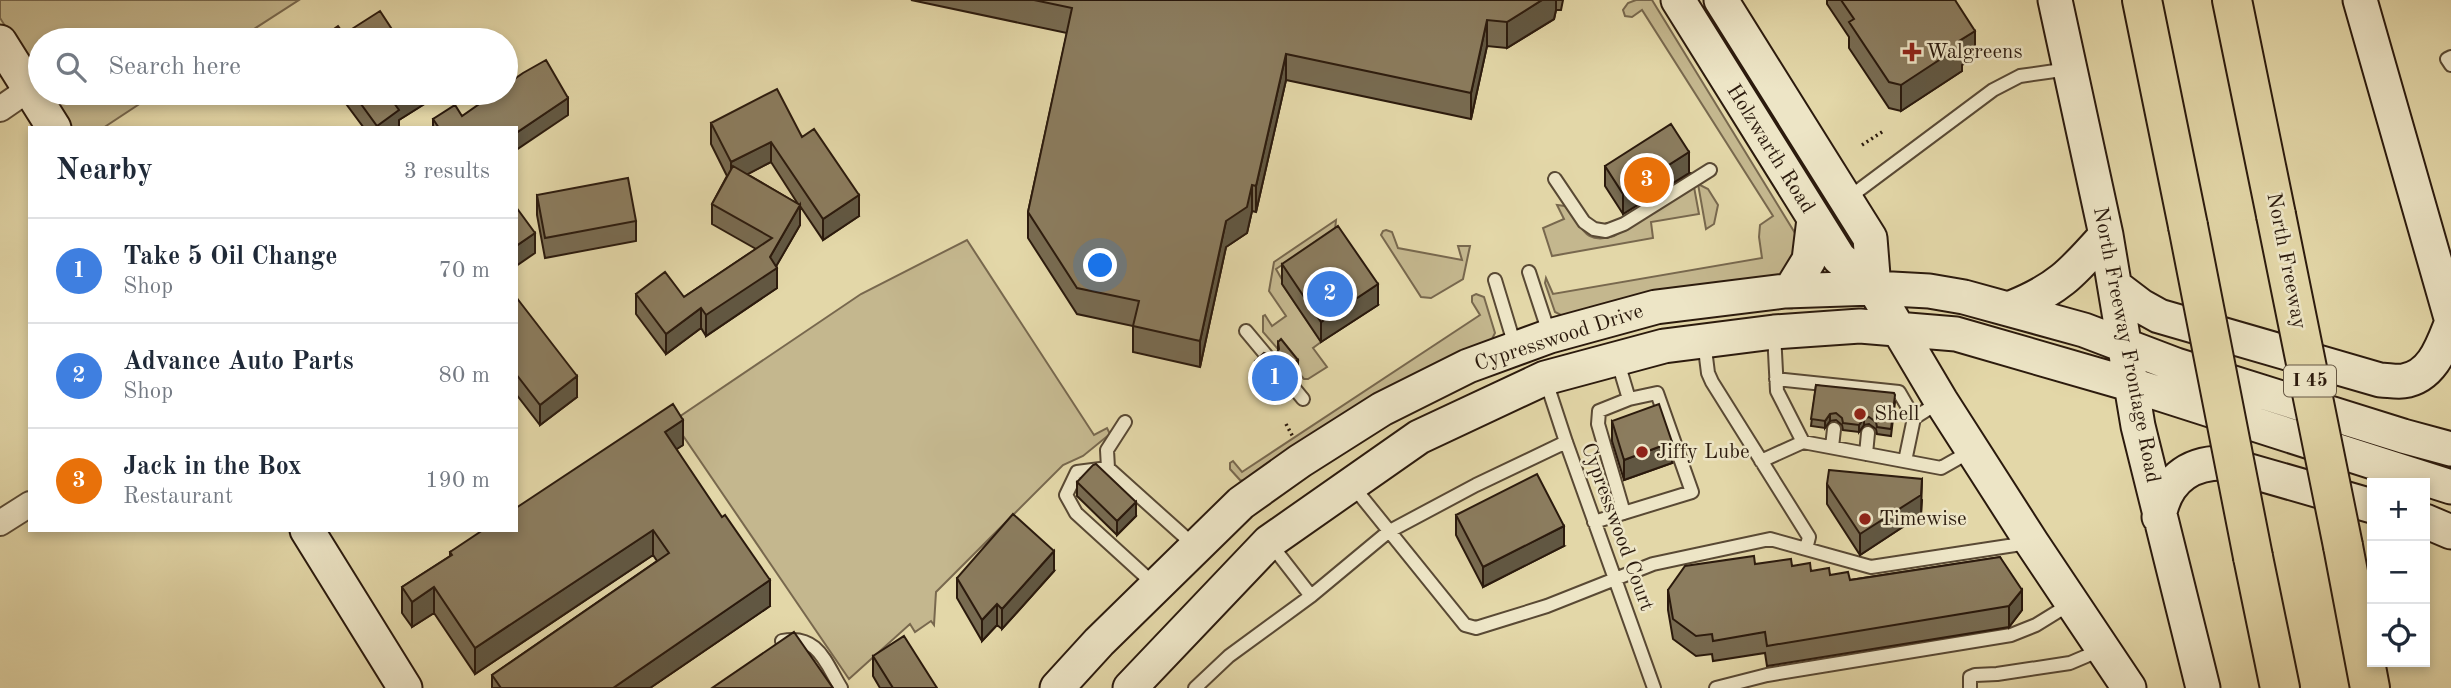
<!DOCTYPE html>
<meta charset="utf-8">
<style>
:root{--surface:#fff;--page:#f6f6f7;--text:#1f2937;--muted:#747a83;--line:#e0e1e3;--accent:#8f2418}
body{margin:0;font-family:"Old Standard TT",serif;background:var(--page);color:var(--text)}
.controls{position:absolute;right:21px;bottom:21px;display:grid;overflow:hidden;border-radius:0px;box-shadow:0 4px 10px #0003}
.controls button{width:63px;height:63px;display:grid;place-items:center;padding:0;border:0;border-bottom:2px solid var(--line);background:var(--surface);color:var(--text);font:35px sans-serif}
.you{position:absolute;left:1101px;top:266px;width:24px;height:24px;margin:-18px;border:5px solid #fff;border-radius:50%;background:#1a73e8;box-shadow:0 0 0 10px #1a73e833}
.badge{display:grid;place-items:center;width:46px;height:46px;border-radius:50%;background:var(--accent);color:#fff;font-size:23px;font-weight:700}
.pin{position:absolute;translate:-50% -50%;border:4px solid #fff;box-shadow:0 2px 7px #0006}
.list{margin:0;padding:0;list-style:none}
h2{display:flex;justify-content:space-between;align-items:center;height:91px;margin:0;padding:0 28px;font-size:30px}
h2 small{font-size:23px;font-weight:400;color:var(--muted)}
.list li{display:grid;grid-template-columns:46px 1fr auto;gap:21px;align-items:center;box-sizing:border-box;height:105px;padding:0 28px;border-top:2px solid var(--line)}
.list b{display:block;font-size:26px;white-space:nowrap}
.list p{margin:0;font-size:23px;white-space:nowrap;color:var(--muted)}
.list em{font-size:23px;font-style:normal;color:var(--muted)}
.icon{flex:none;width:38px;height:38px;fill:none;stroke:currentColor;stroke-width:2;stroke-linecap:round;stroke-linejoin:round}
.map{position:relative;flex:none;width:2451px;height:688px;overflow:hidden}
.search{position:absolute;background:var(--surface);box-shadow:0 4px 10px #0003;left:28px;top:28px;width:490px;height:77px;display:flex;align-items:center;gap:18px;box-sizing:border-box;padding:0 24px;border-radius:38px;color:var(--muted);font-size:26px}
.panel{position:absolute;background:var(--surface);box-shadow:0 4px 10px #0003;left:28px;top:126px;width:490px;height:406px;border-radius:0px}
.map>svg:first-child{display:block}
</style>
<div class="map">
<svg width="2451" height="688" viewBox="0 0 2451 688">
<rect width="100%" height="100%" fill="#e3d7a8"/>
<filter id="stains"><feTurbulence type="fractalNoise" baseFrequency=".00286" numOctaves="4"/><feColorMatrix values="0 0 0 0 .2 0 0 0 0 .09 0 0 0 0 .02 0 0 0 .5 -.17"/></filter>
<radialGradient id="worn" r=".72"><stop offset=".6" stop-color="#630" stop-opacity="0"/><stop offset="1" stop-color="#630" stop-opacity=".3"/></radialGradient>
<path fill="#c4b78e" stroke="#78684e" stroke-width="2" d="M0,0H299L237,40H40V81L0,18Z
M1636,0H1652L1798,238L1792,273L1569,319L1555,312L1545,283L1546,278L1553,294L1762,258L1759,237L1760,225L1773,216L1642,10L1632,17L1625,16L1623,10L1628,3Z
M48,93H156L103,128H71Z
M1698,184L1708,189L1718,205L1714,224L1706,229Z
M1694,187L1699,214L1651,222L1653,238L1552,256L1543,228L1564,219L1557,205L1565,206C1582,224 1582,246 1614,236Z
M1336,220L1335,230L1276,269L1284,283L1282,284L1321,342L1313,348L1327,367L1308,379H1304L1263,332V316L1265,315L1272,326L1286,316L1269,291L1274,262Z
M1386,230L1392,232L1398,248L1462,260L1458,246H1470L1463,279L1431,298L1421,297L1381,235L1383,231Z
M967,240L1094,435L1107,428L1110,434L1083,456L1063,465L936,592L934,625L931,621L915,632L910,624L849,679L673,421L861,294Z
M1476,294L1484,297L1495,333L1488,347L1247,482L1240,480L1230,469V463L1233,461L1242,472L1480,315L1472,302V296Z"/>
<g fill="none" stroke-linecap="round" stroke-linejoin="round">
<defs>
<path id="lane" d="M2451,57L2447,59L2451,65
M1555,179L1584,222L1594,229L1606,231L1624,224L1710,170
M1847,199L1993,90L2020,76L2069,69
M1529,272L1550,336
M1495,280L1515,346
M1246,331L1271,361
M1774,333L1777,391L1803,442L1941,468L1971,451
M1704,341L1708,373L1712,382L1809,537L1806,549
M1545,378L1566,442L1654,688
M1776,379L1899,392L1914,418
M1289,382L1303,399
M1832,447L1834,429
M1866,454L1868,433
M1761,461L1803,442
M1905,461L1914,418L1941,401
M1108,468L1107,450L1125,422
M1352,485L1465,625L1476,628L1547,606L1653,564L1770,539L1871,567L2028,543
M1624,513L1598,424L1599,411L1629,399
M1594,522L1692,492L1657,393L1629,399L1617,359
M1269,542L1311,596
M1156,586L1076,513L1066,495L1077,472L1108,468L1196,547
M782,641C818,634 825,662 841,688
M1195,688L1229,656L1311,596L1388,532L1476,485L1566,442
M1716,688L1767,675L2011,635L2036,625L2070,604
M1970,688V677L1975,675L1997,674L2070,663L2103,649"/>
<path id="street" d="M0,109L29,89
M0,523L30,504"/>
<path id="secondary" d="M1678,0L1839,258L1874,288L1941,401L2032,543L2129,688
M1721,0L1870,238L1874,288
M2055,0L2106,235L2138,426L2203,688
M2360,0L2451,318
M0,42L54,128
M2116,287L2141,306L2159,316L2380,380C2387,380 2396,382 2403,381C2432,377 2442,347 2451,324
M1790,291L1809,260L1814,219
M2011,308C2059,289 2073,272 2106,235
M2159,517C2165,482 2187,463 2222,463L2372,506
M2425,521L2451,532
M307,530L405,688
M1057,688L1099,642L1241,503L1300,461L1382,409L1468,366L1550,336L1656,307L1785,291L1874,288L1929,291L1964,297L2084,330L2176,365L2403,436L2451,449
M1130,688L1269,542L1419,437L1545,378L1664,346L1774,332L1860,326L1956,334L2129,384L2451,487"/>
<path id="highway" d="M2142,0L2188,226
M2232,0L2276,215
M2343,546L2370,688
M2253,557L2280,688"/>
</defs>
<use href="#lane" stroke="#594934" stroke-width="16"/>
<use href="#street" stroke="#594934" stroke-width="28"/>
<use href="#secondary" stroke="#2b1a0d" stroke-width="37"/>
<use href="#highway" stroke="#2b1a0d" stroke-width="42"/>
<path stroke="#2b1a0d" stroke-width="3.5" stroke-dasharray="2 3.5" stroke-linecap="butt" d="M1862,145L1885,130
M1258,383L1273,400
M1286,424L1293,437"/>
<use href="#lane" stroke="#ede5c6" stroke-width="12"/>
<use href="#street" stroke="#ede5c6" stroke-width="24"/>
<use href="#secondary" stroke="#ede5c6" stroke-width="33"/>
<use href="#highway" stroke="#e3d7a8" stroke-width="38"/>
<defs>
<path id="highway-bridge" d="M2276,215L2343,546
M2188,226L2253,557"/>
</defs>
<use href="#highway-bridge" stroke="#2b1a0d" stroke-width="42" stroke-linecap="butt"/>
<use href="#highway-bridge" stroke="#e3d7a8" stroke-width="38"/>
</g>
<path fill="#786b51" stroke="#2b1a0d" stroke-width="2" fill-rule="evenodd" d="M911,0H1563L1561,10H1556L1554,19L1507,48L1487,46L1471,119L1286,80L1256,212L1252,211L1247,233L1226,247L1200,367L1133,352V326L1077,314L1028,238V212L1067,33Z
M1827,0H1955L1975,57L1962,65V71L1901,111L1889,108L1849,48V37L1827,4Z
M338,93H426V103L399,120V128H364Z
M568,115L516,128H433V119L462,116Z
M711,123L802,137L859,216L823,240L800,206V225L776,266L777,288L706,336L701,328L666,354L636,314V294L684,297L756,249L712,224V204L727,176L711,144ZM771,162L798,204L747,174Z
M1605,166L1689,173L1623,214L1605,186Z
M537,195L636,221V241L545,258L537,215Z
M1282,264L1378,305L1321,342L1282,284Z
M516,297L577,397L540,425L516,394Z
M1278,342L1298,360V374L1295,376L1288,373L1283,376L1282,387L1272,395L1255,375V361L1269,355L1276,354L1278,352Z
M1816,385L1895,402L1891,436L1877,434L1876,429L1869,424L1864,425L1859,432L1843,430L1842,425L1836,420L1830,421L1825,428L1811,426Z
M1612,421L1672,463L1624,480L1612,441Z
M683,445L676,449L770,606L650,688H492V675L657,561L653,555L475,674L434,613L412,627L402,613V587L450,556V552Z
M1077,482L1136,516L1117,535L1077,496Z
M1827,484L1922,500L1921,515L1860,555L1827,504Z
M1456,515L1564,546L1483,587L1456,535Z
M2000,557L2022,610L2009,627L1767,666L1765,653L1713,661L1712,654L1696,656L1673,639L1668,610V590L1755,564L1792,566L1850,580Z
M1054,571L1002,629L997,625L982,641L957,598V578Z
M873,656L937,688H880L873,676Z"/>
<path fill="#615742" stroke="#2b1a0d" stroke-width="2" d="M1542,0H1556V10L1554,19L1507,48V22Z
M1487,20V46L1471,119V93Z
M1975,31V57L1962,65V71L1901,111V85L1959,41Z
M1286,54V80L1256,212V186Z
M410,93H426V103L399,120V128H377V126L394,103Z
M568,98V115L516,150V133Z
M771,142V162L731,183V162Z
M1689,152V173L1623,214V194Z
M1252,185V211L1247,233L1226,247L1200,367V341L1226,221Z
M859,195V216L823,240V219Z
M800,205V225L774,270L777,268V288L706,336V315L770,257Z
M535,233V253L516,266V246Z
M1378,284V305L1321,342V322Z
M701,308V328L666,354V334Z
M1288,359V373L1283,376L1282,387L1272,395V381L1280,369L1283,362Z
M1298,360V374L1295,376V362Z
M577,376V397L540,425V405Z
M1830,414V421L1825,428V421Z
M1864,418V425L1859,432V425Z
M683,420V445L665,457V432Z
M1672,442V463L1624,480V460Z
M1922,479L1921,515L1860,555V534Z
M1136,502V516L1117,535V521Z
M1564,526V546L1483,587V567Z
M653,530V555L475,674V648Z
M1054,551V571L1002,629V609Z
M770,580V606L650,688H613Z
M434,587V613L412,627V602Z
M2022,590V610L2009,627V606Z
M997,604V625L982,641V620Z"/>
<path fill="#8b7c5e" stroke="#2b1a0d" stroke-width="2" d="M1034,0H1542L1507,22L1487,20L1471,93L1286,54L1256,186L1252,185L1247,207L1226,221L1200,341L1133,326L1139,301L1077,288L1028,212L1072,8Z
M1841,0H1955L1975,31L1959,41L1962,45L1901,85L1889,82L1849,22L1854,19Z
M380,11L399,40H318L338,26L344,34Z
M546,60L568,98L516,133V128H439L433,119L455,105L462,116L495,93H506V85L523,73Z
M777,89L802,137L814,129L859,195L823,219L771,142L731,162L711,123Z
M353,93H410L394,103L399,110L377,126Z
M1671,124L1689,152L1623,194L1605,166Z
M733,166L800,205L770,257L777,268L706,315L701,308L666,334L636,294L665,272L684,297L772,238L712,204Z
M628,178L636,221L545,238L537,195Z
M516,207L535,233L516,246Z
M1338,226L1378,284L1321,322L1282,264Z
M516,297L577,376L540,405L516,374Z
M1281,339L1298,360L1295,362L1288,359L1283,362L1280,369L1282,373L1272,381L1255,361L1264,353L1269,355L1276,354L1279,349L1278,342Z
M1816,385L1894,393L1895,395L1891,429L1877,427L1876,422L1869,417L1864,418L1859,425L1843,423L1842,418L1836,413L1830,414L1825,421L1811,419Z
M673,404L683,420L665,432L722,517L725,515L770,580L613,688H501L492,675L669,553L653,530L475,648L434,587L412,602L402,587L452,555L450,552L483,530H516V508Z
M1659,404L1672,442L1624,460L1612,421Z
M1096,464L1136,502L1117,521L1077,482L1093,465Z
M1829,470L1922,479L1921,495L1860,534L1827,484Z
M1537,474L1564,526L1483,567L1456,515Z
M1013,514L1054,551L1002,609L997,604L982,620L957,578Z
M1754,556L1755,564L1791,559L1792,566L1810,563L1811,571L1829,568L1830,575L1848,572L1850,580L2000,557L2022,590L2009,606L1767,646L1765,632L1713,641L1712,634L1696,636L1673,619L1668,590L1685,566Z
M794,632L833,688H712Z
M904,636L937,688H893L873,656Z"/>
<g fill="#8f2418" stroke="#ede5c6" stroke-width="2.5">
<path d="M1908.5 41.5h7v7h7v7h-7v7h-7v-7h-7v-7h7z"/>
<circle cx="1860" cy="414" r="7"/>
<circle cx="1642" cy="452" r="7"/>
<circle cx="1865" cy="519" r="7"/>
</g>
<g text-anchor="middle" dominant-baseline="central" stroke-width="5" stroke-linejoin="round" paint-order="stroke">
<rect fill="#ede5c6" stroke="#655744" stroke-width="2" x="2284" y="365.5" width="52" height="31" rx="5"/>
<g font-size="19" font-weight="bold" fill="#2b1a0d">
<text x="2310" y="381">I 45</text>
</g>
<g font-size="21" fill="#2b1a0d" stroke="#ede5c6" text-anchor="start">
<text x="1926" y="52">Walgreens</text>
<text x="1874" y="414">Shell</text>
<text x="1656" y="452">Jiffy Lube</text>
<text x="1879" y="519">Timewise</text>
</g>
<g font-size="21" fill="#2b1a0d" stroke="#ede5c6">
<text transform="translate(1770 149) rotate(58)">Holzwarth Road</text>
<text transform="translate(2286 261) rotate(79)">North Freeway</text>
<text transform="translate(1559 338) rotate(-18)">Cypresswood Drive</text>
<text transform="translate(2126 345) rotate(79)">North Freeway Frontage Road</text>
<text transform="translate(1617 527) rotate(70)">Cypresswood Court</text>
</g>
</g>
<rect width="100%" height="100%" filter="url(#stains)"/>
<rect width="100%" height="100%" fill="url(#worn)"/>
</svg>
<div class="controls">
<button>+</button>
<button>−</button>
<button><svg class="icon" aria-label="locate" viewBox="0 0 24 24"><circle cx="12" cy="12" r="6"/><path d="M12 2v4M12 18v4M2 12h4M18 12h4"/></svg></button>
</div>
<div class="you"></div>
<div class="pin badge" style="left:1275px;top:378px;background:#3f7fe0">1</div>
<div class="pin badge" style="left:1330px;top:294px;background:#3f7fe0">2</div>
<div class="pin badge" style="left:1647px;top:180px;background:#e8710a">3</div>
<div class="search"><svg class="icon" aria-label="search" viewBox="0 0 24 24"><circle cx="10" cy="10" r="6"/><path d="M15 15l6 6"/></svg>Search here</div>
<section class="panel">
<h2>Nearby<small>3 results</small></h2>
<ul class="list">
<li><span class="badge" style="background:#3f7fe0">1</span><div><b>Take 5 Oil Change</b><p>Shop</p></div><em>70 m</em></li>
<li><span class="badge" style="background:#3f7fe0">2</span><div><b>Advance Auto Parts</b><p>Shop</p></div><em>80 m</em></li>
<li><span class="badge" style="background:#e8710a">3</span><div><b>Jack in the Box</b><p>Restaurant</p></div><em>190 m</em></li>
</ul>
</section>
</div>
